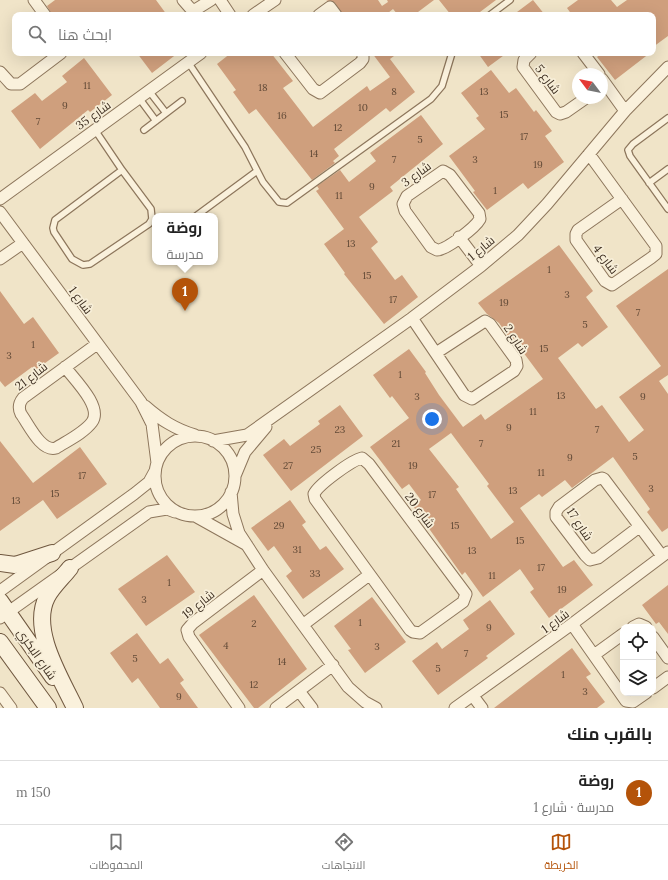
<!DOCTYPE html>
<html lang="ar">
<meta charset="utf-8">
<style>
:root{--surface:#fff;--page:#f6f6f6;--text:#222;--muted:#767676;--line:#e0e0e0;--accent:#b45309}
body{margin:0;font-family:Lora,Cairo,serif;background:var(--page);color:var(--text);direction:rtl}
.controls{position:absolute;right:12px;bottom:12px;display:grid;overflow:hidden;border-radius:8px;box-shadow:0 4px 16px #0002}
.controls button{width:36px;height:36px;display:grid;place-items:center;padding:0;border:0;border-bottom:1px solid var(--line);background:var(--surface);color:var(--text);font:20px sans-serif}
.compass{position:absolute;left:572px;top:68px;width:36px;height:36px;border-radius:50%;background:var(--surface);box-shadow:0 4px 16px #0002;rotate:302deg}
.you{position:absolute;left:432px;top:419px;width:14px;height:14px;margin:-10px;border:3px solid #fff;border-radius:50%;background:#1a73e8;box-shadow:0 0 0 6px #1a73e833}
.badge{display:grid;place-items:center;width:26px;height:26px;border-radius:50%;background:var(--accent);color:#fff;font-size:13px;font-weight:700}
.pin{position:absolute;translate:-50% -33px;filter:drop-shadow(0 1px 2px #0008)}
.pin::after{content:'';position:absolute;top:21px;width:14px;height:12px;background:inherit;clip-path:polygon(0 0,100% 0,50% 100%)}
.popup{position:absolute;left:152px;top:213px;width:66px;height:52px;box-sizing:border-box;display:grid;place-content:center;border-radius:8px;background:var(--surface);filter:drop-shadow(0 1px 3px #0005);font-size:13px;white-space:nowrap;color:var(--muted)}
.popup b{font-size:15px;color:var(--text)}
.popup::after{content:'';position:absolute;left:50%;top:100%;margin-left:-8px;border:8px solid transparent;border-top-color:var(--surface)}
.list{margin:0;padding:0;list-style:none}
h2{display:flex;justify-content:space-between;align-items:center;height:52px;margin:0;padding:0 16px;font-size:17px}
h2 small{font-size:13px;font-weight:400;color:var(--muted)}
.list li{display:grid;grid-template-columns:26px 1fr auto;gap:12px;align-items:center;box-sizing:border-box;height:64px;padding:0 16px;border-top:1px solid var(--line)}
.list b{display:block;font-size:15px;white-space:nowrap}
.list p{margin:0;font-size:13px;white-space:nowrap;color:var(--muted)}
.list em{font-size:13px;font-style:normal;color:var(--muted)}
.icon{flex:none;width:22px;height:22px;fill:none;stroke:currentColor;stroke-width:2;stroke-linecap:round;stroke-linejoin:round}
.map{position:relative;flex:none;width:668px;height:708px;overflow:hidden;direction:ltr}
.search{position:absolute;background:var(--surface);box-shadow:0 4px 16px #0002;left:12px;right:12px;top:12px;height:44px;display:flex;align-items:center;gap:10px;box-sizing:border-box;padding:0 14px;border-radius:8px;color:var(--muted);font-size:15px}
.sheet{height:116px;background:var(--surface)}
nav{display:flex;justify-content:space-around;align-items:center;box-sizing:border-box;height:56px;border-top:1px solid var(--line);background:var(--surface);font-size:11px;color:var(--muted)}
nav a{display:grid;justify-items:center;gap:2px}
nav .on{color:var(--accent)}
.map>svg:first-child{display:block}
</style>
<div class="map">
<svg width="668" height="708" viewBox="0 0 668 708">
<rect width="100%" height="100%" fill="#f0e4c8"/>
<path fill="#cf9f7d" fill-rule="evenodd" d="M55,0H156L167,15H52L47,6Z
M326,0H378L382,6L388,2L387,0H434L414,15H398L393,9L388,13L389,15H343L335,3Z
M439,0H496L476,15H451Z
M533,0L545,15H513Z
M578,0H611L617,7L627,0H668V36L653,47V15H572L567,8Z
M137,53H178L152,73Z
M231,53H271L293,81L283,88L313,127L367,86L370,91L390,77L372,53H398L390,59L415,92L390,112L386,108L334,149L339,156L333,161L335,163L312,180L256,109L249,114L233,92L236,90L217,64Z
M478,53H507L488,67Z
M602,53H650L615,80L597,57Z
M84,58L112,95L90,112L88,110L40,149L11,111L35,93L42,101L67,82L62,76Z
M491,70L509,93L516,88L534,112L536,110L552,131L545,136L564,162L528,189L523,183L487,210L473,192L475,191L449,156L485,129L476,118L479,116L461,93Z
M421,115L443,144L390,187L393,191L359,217L378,242L371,248L395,280L402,275L418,297L384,324L344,274L345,273L324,244L344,229L316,191L319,189L317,186L340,170L349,182L376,161L370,153Z
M559,245L593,291L586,297L608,327L582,347L578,343L558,358L596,409L602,405L629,442L644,430L619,397L661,366L616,306L668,269V375L659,381L668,394V528L662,532L647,512L650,509L613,457L572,488L565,480L542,497L539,494L520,508L563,567L574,560L593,585L549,618L530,592L534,589L520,569L483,597L465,572L462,575L413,506L421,500L409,484L402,489L370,447L409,418L392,396L390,398L373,375L409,349L426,372L425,373L439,395L463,427L481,414L485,420L543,379L517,344L515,346L499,323L487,314L478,303ZM451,433L489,484L487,486L514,522L491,539L456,489L459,487L429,449Z
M0,291L24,324L33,317L59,353L34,371L32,367L5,387L0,381Z
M340,405L363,436L291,491L263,455L284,439L290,446L320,424L318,421Z
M0,441L33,483L80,447L107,484L57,519L43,500L0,531Z
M290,500L306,522L302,525L320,550L326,546L344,569L303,599L286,576L292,571L274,546L268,551L251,528Z
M167,555L195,592L146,626L118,589Z
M668,585V634L659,622L656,624L642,605Z
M254,595L307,669L258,708H254L199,635Z
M372,597L406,642L365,673L348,650L351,649L334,626Z
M490,600L515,634L486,656L488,658L438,695L412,661L437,642L442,649L469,629L463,620Z
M137,633L160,664L168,658L184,680L180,683L198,708H160L138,678L132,683L110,653Z
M572,648L591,674L586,677L605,702L597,708H494Z"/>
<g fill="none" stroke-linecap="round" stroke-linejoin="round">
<defs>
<path id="lane" d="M490,15L510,0
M188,62L245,147L263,182L279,202L287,203L431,99L442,86L452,53
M149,91L166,113
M139,98L156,121
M668,118L633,144L628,150L630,156L668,209
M95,130L122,170
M144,130L182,101
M122,170L151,209L152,219L149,224L90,264L83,265L72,259L54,232L53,228L55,220Z
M649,183L668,169
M196,216L257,171"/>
<path id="street" d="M34,0L45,15
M183,0L190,8L195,10L211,0
M220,0L230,15
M253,15L275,0
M319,15L330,7L336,15
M285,53L313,89L320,93L360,63L363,59V53
M531,53L524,60L523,67L556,112L560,114L566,112L586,98
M583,53L599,74
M0,72L11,84H20L61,53
M602,79L625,111
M589,154L656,246V254L651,258L612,285L605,281L576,240V234L578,230L622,199
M443,171L450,175L479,213L480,219C475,228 446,250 437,250L431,247L405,211L403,204L407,196Z
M0,199L201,53
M0,212L141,402L152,424L157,463
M459,237L481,266
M0,259L23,243
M412,318L464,395L472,399L514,371L517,366L516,360L490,324L485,321L436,353
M65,367C74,379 103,407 92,422C84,433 67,441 56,448C41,452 29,425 21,414C18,408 19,403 23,398L97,344
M145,406C161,420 175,429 195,435
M155 476a40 40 0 1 1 80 0a40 40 0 1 1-80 0Z
M213,441L247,435L412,318L481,266L518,235L547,204L625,111L668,67
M362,458L369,464L466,594L463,602L420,633L413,632L410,630L315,499L314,494C318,485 352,460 362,458Z
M235,476L245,452L266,427
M231,492L233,514L239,533L263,570L348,687L365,702L376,708
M195,516L247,545
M639,527L598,558L590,560L585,555L556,517V512L559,507L595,480L602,478L604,479L662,556
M0,591L134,494L149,482L155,471
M0,618L149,512L167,509L175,512
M304,624L369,575
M572,624L626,701L633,702L646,693
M633,627L639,624L646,627
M653,637L668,658
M594,655L623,634
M653,688L668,677
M299,691L312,708
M0,693L11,708
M473,696L482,708
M239,708L189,637L187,630L193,623L263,570
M276,708L333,665
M455,708L572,624L668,552"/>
<path id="secondary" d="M0,563L15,565L52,553
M70,568C63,577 52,587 47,597C30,630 61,678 75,708
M0,601L53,677
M0,642L48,708"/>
</defs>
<use href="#lane" stroke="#8d765c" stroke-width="8"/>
<use href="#street" stroke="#8d765c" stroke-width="13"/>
<use href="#secondary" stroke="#6f573f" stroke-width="18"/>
<use href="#lane" stroke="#faf1dc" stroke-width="5.5"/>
<use href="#street" stroke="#faf1dc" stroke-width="11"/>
<use href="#secondary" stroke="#faf1dc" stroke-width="16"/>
</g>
<g text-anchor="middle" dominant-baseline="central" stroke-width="3.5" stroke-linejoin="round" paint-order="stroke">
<g font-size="10" fill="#624a37">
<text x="87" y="85">11</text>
<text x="263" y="87">18</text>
<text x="394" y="91">8</text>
<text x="484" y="91">13</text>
<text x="65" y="105">9</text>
<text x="363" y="107">10</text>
<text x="504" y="114">15</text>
<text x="282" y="115">16</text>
<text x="38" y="121">7</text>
<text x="338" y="127">12</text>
<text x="524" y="136">17</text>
<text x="420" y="139">5</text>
<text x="314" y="153">14</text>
<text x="394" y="159">7</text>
<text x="475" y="159">3</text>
<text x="538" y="164">19</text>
<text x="372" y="186">9</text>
<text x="495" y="190">1</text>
<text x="339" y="195">11</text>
<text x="351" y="243">13</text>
<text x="549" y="269">1</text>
<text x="367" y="275">15</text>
<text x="567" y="294">3</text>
<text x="393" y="299">17</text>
<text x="504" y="302">19</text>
<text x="638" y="312">7</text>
<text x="585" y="324">5</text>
<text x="33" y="344">1</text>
<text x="544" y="348">15</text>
<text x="9" y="355">3</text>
<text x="400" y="374">1</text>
<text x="561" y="395">13</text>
<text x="417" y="396">3</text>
<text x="643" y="396">9</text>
<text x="533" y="411">11</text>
<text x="509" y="427">9</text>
<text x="340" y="429">23</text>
<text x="597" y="429">7</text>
<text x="396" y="443">21</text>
<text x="481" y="443">7</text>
<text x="316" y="449">25</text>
<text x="635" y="456">5</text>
<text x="570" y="457">9</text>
<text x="288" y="465">27</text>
<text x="413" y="465">19</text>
<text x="541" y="472">11</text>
<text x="82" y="475">17</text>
<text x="651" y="488">3</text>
<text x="513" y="490">13</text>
<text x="55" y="493">15</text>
<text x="432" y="494">17</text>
<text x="16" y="500">13</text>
<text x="279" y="525">29</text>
<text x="455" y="525">15</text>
<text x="520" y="540">15</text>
<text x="297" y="549">31</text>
<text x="472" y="550">13</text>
<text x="541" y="567">17</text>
<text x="315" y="573">33</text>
<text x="492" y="575">11</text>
<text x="169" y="582">1</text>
<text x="562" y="589">19</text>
<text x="144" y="599">3</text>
<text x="360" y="622">1</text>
<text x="254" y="623">2</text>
<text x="489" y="627">9</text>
<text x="226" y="645">4</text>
<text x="377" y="646">3</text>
<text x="466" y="653">7</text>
<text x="135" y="658">5</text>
<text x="282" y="661">14</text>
<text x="438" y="668">5</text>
<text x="563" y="674">1</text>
<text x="254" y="684">12</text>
<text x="585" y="691">3</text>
<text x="179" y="696">9</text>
</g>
<g font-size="12" fill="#3d2e20" stroke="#f7eed8">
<text transform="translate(548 79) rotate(53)">شارع 5</text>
<text transform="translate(93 115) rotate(-36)">شارع 35</text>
<text transform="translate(416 174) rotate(-36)">شارع 3</text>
<text transform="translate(481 248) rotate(-40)">شارع 1</text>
<text transform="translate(606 259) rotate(53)">شارع 4</text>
<text transform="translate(81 300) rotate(54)">شارع 1</text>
<text transform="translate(516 339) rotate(57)">شارع 2</text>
<text transform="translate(31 376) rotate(-38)">شارع 21</text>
<text transform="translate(420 510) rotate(53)">شارع 20</text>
<text transform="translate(580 524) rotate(57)">شارع 17</text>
<text transform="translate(198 604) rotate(-39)">شارع 19</text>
<text transform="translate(555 621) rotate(-36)">شارع 1</text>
<text transform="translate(37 654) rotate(55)">شارع البكري</text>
</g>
</g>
</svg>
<div class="controls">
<button><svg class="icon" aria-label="locate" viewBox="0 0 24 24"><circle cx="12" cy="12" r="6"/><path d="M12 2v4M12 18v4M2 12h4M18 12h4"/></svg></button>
<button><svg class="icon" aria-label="layers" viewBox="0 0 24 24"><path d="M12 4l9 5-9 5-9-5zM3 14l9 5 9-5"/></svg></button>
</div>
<svg class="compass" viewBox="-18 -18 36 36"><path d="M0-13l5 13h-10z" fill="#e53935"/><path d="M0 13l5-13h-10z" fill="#767676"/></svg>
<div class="you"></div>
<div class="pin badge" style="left:185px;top:311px">1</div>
<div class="popup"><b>روضة</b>مدرسة</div>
<div class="search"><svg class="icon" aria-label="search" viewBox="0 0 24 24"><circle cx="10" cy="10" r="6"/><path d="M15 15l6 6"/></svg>ابحث هنا</div>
</div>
<section class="sheet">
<h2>بالقرب منك<small></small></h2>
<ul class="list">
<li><span class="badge">1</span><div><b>روضة</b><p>مدرسة · شارع 1</p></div><em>150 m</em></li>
</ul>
</section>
<nav>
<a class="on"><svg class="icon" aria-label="map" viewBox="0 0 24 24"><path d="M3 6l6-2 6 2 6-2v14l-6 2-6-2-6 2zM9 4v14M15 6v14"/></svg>الخريطة</a>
<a><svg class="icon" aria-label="directions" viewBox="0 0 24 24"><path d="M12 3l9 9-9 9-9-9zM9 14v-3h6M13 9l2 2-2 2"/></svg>الاتجاهات</a>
<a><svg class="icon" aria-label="saved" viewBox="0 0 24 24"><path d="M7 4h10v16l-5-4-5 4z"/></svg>المحفوظات</a>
</nav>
